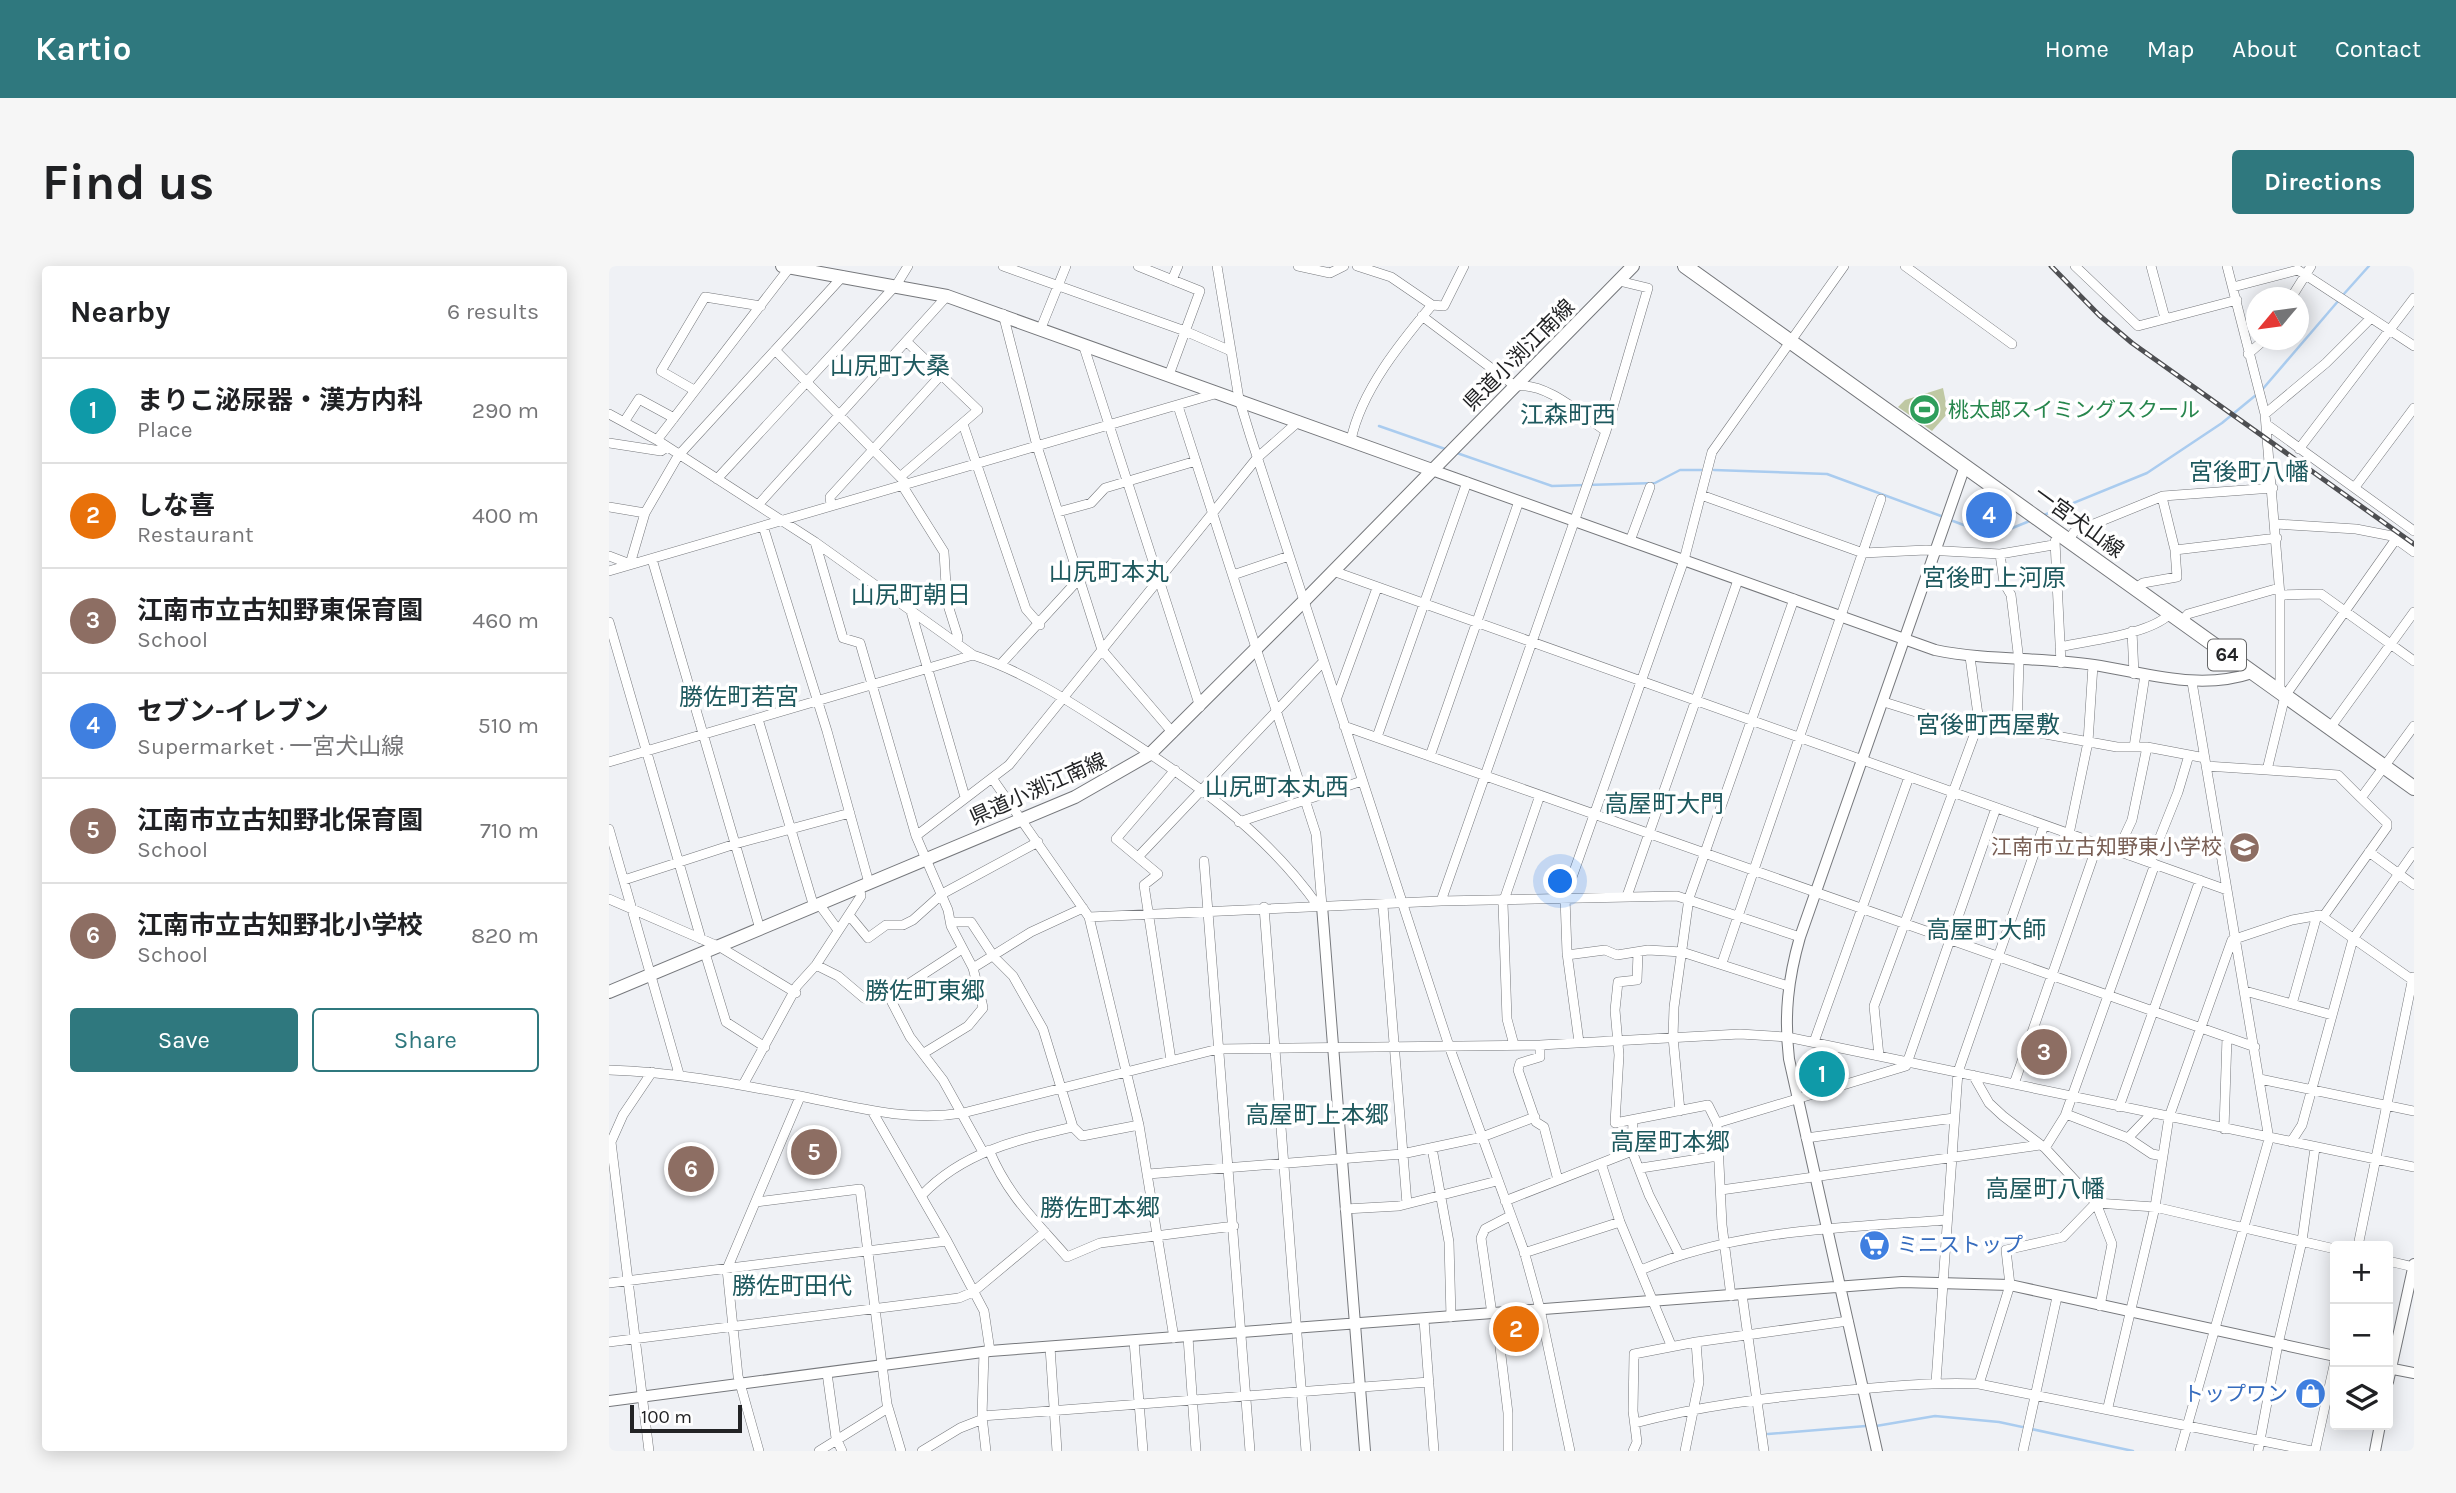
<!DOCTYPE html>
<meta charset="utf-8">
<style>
:root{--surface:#fff;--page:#f6f6f6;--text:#202124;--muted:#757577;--line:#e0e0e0;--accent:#2f787e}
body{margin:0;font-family:Karla,"Noto Sans JP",sans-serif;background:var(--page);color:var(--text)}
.controls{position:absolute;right:21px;bottom:21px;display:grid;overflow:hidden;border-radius:7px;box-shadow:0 4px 18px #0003}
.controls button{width:63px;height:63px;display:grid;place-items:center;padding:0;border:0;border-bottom:2px solid var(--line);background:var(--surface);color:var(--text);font:35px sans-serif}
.compass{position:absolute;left:1637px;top:21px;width:63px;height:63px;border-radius:50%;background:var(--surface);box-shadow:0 4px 18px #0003;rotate:241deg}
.scale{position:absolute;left:21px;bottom:18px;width:112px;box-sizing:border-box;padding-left:7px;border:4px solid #222325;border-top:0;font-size:19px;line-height:24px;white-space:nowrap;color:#222325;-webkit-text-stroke:5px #fff;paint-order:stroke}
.you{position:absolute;left:952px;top:616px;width:24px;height:24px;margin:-18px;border:5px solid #fff;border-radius:50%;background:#1a73e8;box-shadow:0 0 0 10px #1a73e833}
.badge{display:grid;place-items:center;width:46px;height:46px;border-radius:50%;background:var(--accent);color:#fff;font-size:23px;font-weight:700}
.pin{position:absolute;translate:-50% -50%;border:4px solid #fff;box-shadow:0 2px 7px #0006}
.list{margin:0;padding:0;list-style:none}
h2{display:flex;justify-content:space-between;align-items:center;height:91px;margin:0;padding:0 28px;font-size:30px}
h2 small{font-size:23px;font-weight:400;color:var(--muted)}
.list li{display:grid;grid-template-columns:46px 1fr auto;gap:21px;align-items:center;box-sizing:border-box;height:105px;padding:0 28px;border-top:2px solid var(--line)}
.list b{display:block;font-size:26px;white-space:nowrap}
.list p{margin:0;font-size:23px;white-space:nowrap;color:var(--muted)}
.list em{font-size:23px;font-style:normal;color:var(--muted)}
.actions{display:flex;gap:14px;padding:21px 28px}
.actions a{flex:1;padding:16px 0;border:2px solid var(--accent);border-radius:7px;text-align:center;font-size:24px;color:var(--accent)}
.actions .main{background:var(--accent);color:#fff}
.icon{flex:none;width:38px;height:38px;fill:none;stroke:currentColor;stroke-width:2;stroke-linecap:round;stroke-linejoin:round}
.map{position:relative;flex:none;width:1805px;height:1185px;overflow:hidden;border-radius:7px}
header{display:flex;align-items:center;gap:42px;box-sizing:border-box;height:98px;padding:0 35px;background:var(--accent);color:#fff}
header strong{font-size:33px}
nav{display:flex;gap:38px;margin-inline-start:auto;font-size:24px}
.intro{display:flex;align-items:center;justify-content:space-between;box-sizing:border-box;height:168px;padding:0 42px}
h1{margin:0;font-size:49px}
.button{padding:18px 32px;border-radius:7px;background:var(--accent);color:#fff;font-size:24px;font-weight:700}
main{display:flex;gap:42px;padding:0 42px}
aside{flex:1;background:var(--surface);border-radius:7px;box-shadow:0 4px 18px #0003}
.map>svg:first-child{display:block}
</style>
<header>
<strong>Kartio</strong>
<nav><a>Home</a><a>Map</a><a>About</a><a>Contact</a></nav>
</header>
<div class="intro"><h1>Find us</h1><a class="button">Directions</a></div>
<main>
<aside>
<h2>Nearby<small>6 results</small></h2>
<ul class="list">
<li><span class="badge" style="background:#0f9aa8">1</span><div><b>まりこ泌尿器・漢方内科</b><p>Place</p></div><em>290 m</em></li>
<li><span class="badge" style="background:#e8710a">2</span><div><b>しな喜</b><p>Restaurant</p></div><em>400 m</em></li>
<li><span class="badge" style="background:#8d6e63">3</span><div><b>江南市立古知野東保育園</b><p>School</p></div><em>460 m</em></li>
<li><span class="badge" style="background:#3f7fe0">4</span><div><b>セブン-イレブン</b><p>Supermarket · 一宮犬山線</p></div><em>510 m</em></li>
<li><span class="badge" style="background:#8d6e63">5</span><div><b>江南市立古知野北保育園</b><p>School</p></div><em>710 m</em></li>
<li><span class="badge" style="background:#8d6e63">6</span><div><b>江南市立古知野北小学校</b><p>School</p></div><em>820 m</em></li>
</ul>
<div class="actions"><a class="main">Save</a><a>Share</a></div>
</aside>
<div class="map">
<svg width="1805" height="1185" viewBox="0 0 1805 1185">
<rect width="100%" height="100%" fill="#eff1f5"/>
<path fill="#bfc8a3" d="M1334,122L1339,147L1323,165L1289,141L1296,134Z"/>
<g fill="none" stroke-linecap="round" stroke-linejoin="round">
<path stroke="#aaccef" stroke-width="2.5" d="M1734,29L1760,0
M1652,125L1730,34
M770,160L839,184
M845,186L943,220L1046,217L1071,204H1092
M1105,204L1218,208L1332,250
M1435,249L1538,207L1613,157L1647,129
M1344,255L1384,270L1423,254
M1267,1160L1326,1150L1390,1156L1524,1185
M1159,1168L1257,1160"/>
<defs>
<path id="minor" d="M394,0L576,65L622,85
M529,0L591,25L560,109
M608,0L630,133L641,169L840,780L915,985L931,1043L961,1185
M689,0L721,7L735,0
M748,0L782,11L823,39L835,40L855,0
M1296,0L1403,78
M1466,0L1529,60L1628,34
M1542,0L1556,52
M1618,0L1656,148L1671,329V427
M563,14L569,0
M1624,21L1689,4L1805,80
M1682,32L1702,0
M394,48L428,180L493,384L564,467
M813,50L906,120C938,116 971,148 997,165
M432,62L457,0
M474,78L591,441
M166,84L295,215
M1639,88L1655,74
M85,124L52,105L96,31L152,40
M569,140L707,568L713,640
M0,148L48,174L206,276L364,389C413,405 457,433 500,461C578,511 656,564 709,640
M1656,148L1717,97L1762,52
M15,156L30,133L65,152
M354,158L417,343L431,359
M1657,158L1805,265
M48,174L181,1
M742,174C752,125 792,76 823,39
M0,177L52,185L58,181
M1690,183L1805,32
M291,211L369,144L298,76
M108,213L288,18L299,0
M293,219L335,286L338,336L349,371L348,377
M1746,221L1805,142
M1092,229L1254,287L1317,284L1391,288L1444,279
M149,239L338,30
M222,239L221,231L331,110
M0,241L36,247
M449,246L482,237L496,222L587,195
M1667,258L1747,263L1783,270L1805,286
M154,260L218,465L260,617
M1021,275L1041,221
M1446,275L1452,397
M1459,275L1465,266L1554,230L1664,222
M206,276L234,372L251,377L307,570L339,644L342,660L364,702L373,737L374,742L359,760L315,787
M1566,284L1668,272
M1391,288L1395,317L1402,329L1410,395L1408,463
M0,290L21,298
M43,293L151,663
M21,298L36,247L69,190L234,10
M0,305L609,127
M724,305L1618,624
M624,309L680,290
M1525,323L1534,317L1568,311L1566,284L1553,231
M1671,329L1712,328L1805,395
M301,342L356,531
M0,356L92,673
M1572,356L1579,348L1670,322
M1523,365L1525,408
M1451,381C1481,374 1539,369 1561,348
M392,398L470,313
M727,434L768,322
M1275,436L1326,452L1370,456L1508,481H1538L1596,492
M149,453L205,641
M735,460L1646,781
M1721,462L1805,346
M768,471L858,216
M1525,481L1536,409
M821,490L910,235
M0,496L364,389
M1597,500L1658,504L1676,430L1787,273
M1658,504L1729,509L1752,532
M383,512L480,651L530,859L565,1072
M630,556L753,515
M0,563L70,808
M1460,568L1479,476L1484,399
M307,570L400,499L648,192L690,155
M1509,584L1523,554L1538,481
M1760,586L1805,619
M529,591L714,396
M595,595L641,1185
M1541,596L1569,526L1580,489
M15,614L126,578L241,547
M1018,630L1129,314
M0,633L111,681L187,727
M832,635L997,165L1039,22L1010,15
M210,638L229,664
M774,640L798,938
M655,641L697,1185
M240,649L259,672L277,659H294L304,654L333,628L429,576
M480,651L832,635L1068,630L1191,671
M1714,651L1778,561V557L1752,532L1805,460
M343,656H362L385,691L404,710L434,763L464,861
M96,687L117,756L156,781
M1029,687L1028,714L1009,716L1006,744L1010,789L1006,857L1099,839L1108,857
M958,689L996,684L1008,689L1039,684L1073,686L1179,720
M1113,697L1272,233
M207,699L229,710L255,732L274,719L301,771L334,814L374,886
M364,702L422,666L474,642
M1636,725L1723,749
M281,730L353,683
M1683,738L1708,649
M970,776L958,687L956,631L1075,294L1103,186L1235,0
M1205,776L1300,511
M905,779L898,753L894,637L931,529
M931,779V791L911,797L909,804L927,856L935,861L949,914
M1270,790L1265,740L1370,456L1361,391
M562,794L535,619L549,608L507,573L566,504
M0,804C65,806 127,818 191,830C246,841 298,856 354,847L609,783L931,779L1131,768L1178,771L1805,901
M1364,809L1380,837L1394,850L1436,882L1487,937L1503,978L1491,1040
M1651,813L1805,845
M1405,818L1489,577
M134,819L188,720L207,699L252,630L250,621
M1510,841L1591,614
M263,845L338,975L375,1045L381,1085
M1071,845L1064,771L1065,741L1080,632L1185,333
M1457,848L1519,872L1543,888L1554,890
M1024,855L1023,885L1040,929L1070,988
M1615,863L1618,771
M1197,872L1345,852
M1519,872L1543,847
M1682,876L1693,859L1744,673L1805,586
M823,882L840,976L842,1051
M1436,882L1456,850L1546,598
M380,884C399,930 426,954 458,991L491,977L625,960
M992,897L1011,956L1062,1079
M1032,902L1109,890
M539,908L793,888L873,871L926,851
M1112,924L1431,879
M313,929C354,886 407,874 464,861L473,870L530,859
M896,935L1023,885
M147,936L251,923L278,1138L292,1185
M736,943L790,940L888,915
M1749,980L1804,711
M915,987L1011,956
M1779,995L1805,1001
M1032,1004C1127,963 1235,962 1337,954
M0,1017L338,975
M1133,1028L1155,1185
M1122,1030L1113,959L1108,857L1297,800L1387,542
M883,1048L872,972L876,963L901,950
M887,1048L899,1147V1185
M815,1054L825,1185
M579,1071L587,1185
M525,1075L534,1185
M0,1076L350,1032L364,1026L436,966
M441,1081L448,1185
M375,1086L373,1150L377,1185
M218,1107L227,1172L233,1185
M1327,1116L1349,806L1435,559
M1370,1118L1401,1019L1397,984L1454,971L1487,937L1546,941L1726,983
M1499,1141L1546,941L1560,851L1623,674L1683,654L1711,649L1805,715
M373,1150L820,1116
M1026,1157C1091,1140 1155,1132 1221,1126C1271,1121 1320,1116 1370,1118L1703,1185
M40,1185L2,876L14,849L43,806
M150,1185L129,1110L118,1003L191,831
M210,1185L279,1142
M313,1185L351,1162L374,1153
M1024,1185L1028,1176L1024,1145L1025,1088L1087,1076L1239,1055
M1076,1185L1090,1116L1087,1076
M1414,1185L1448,1031
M1571,1185L1660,873L1583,416
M1649,1185L1669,1078L1693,975L1706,882
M1706,1185L1726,1095"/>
<path id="tertiary" d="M823,204L1326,384C1379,395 1432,391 1485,399C1538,407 1590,425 1643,407
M713,640L756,1185
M1779,1102L1805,1107
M1779,1116L1805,998
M0,1135L381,1085L1293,1016L1401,1019L1726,1090
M1268,1185L1180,793C1175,749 1179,713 1191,671L1356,200
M1766,1185L1771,1159"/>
<path id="secondary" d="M173,0L338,30L823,204
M0,726L466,531L541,488L695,335L1024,0"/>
<path id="primary" d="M1076,0L1805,522"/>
</defs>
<use href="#minor" stroke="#76787c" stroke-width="10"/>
<use href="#tertiary" stroke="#76787c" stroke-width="12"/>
<use href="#secondary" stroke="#76787c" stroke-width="14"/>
<use href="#primary" stroke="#76787c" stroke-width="16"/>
<use href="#minor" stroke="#fff" stroke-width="9"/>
<use href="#tertiary" stroke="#fff" stroke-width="10"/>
<use href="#secondary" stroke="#fff" stroke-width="12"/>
<use href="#primary" stroke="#fff" stroke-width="14"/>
<defs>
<path id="rail" d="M1442,0L1490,49L1523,77L1805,278"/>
</defs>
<use href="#rail" stroke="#4e4f52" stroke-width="5"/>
<use href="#rail" stroke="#fff" stroke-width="2.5" stroke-dasharray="8" stroke-linecap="butt"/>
</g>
<defs>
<symbol id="stadium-disc" viewBox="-11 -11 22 22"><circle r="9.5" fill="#2e9e5b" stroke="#fff"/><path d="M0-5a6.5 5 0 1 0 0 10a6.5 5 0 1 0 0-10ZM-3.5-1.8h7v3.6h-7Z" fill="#fff"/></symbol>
<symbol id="school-disc" viewBox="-11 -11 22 22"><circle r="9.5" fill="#8d6e63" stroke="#fff"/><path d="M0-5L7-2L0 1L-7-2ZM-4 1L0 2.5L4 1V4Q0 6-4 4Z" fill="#fff"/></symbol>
<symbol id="supermarket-disc" viewBox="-11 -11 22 22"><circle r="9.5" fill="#3f7fe0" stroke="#fff"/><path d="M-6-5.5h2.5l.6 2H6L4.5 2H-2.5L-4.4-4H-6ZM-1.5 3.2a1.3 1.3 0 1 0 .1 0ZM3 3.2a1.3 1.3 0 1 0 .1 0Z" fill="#fff"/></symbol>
<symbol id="shop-disc" viewBox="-11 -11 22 22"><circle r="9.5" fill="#3f7fe0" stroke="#fff"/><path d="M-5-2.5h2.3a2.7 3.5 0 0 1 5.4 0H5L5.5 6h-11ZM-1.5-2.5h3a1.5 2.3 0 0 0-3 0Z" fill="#fff"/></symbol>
</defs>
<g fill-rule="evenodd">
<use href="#stadium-disc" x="1298" y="126" width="35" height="35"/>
<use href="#school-disc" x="1618" y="564" width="35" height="35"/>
<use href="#supermarket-disc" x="1248" y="962" width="35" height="35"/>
<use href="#shop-disc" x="1684" y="1110" width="35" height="35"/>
</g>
<g text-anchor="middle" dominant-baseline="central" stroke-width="7" stroke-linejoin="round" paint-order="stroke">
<rect fill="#fff" stroke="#646566" stroke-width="2" x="1599" y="373.5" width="38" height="31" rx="5"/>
<g font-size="19" font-weight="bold" fill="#222325">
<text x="1618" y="389">64</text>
</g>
<g font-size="21" fill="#222325" stroke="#fff">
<text transform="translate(910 89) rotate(-45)">県道小渕江南線</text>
<text transform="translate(1470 256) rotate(36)">一宮犬山線</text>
<text transform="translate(429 523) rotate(-24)">県道小渕江南線</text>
</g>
<g font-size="21" fill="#27864d" stroke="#fff" text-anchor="start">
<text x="1339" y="144">桃太郎スイミングスクール</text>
</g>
<g font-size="21" fill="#785e54" stroke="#fff" text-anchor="end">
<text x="1613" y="581">江南市立古知野東小学校</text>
</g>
<g font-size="21" fill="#366cbe" stroke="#fff" text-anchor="start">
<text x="1288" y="979">ミニストップ</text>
<text x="1679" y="1128" text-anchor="end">トップワン</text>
</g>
<g font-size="24" fill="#1e595e" stroke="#fff">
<text x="281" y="100">山尻町大桑</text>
<text x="959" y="149">江森町西</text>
<text x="1640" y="206">宮後町八幡</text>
<text x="500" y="306">山尻町本丸</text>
<text x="1385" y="312">宮後町上河原</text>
<text x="302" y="329">山尻町朝日</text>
<text x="130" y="431">勝佐町若宮</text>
<text x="1379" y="459">宮後町西屋敷</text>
<text x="668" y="521">山尻町本丸西</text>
<text x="1055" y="538">高屋町大門</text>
<text x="1377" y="664">高屋町大師</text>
<text x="316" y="725">勝佐町東郷</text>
<text x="708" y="849">高屋町上本郷</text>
<text x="1061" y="876">高屋町本郷</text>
<text x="1436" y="923">高屋町八幡</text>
<text x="491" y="942">勝佐町本郷</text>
<text x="183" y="1020">勝佐町田代</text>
</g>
</g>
</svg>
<div class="controls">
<button>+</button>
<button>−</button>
<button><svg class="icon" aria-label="layers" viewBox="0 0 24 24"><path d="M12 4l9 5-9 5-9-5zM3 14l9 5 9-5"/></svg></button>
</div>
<svg class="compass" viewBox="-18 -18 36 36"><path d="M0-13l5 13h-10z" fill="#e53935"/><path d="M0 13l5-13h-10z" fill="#757577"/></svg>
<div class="scale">100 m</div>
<div class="you"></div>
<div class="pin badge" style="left:1213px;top:808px;background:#0f9aa8">1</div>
<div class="pin badge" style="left:907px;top:1063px;background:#e8710a">2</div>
<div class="pin badge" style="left:1435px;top:786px;background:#8d6e63">3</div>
<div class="pin badge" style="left:1380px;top:249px;background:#3f7fe0">4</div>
<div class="pin badge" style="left:205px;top:886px;background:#8d6e63">5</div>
<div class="pin badge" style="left:82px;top:903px;background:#8d6e63">6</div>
</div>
</main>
